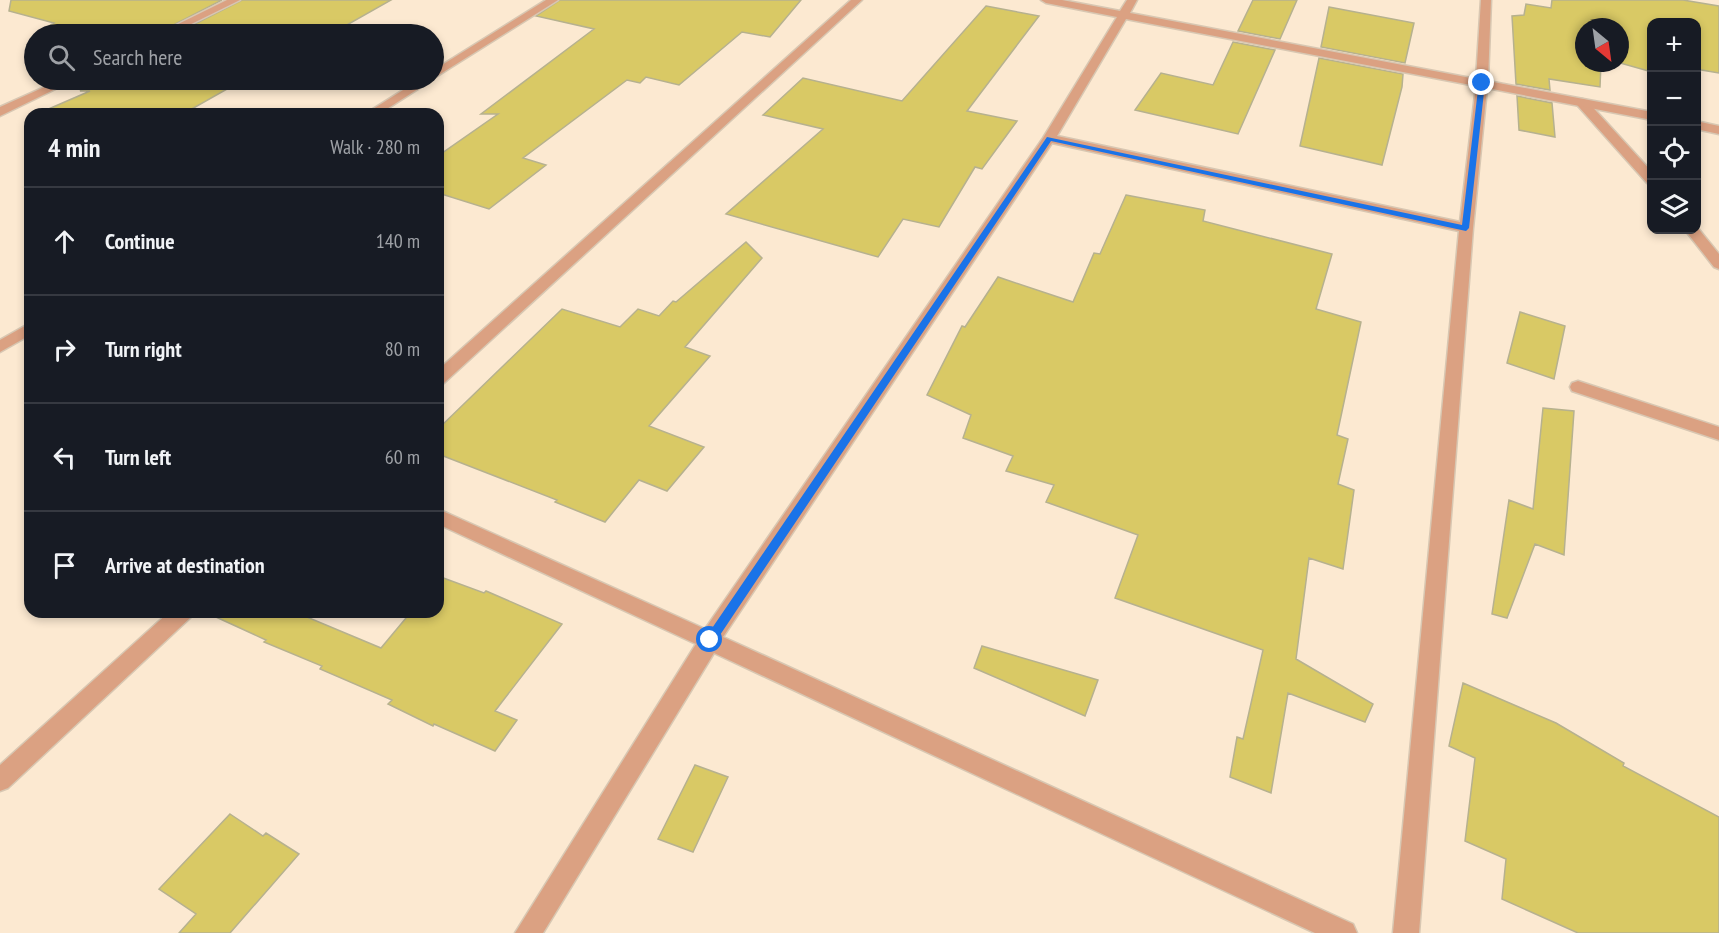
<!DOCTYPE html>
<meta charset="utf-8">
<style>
:root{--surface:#171b24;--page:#20242c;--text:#f1f3f6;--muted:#9ea1a6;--line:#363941}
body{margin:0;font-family:"PT Sans Narrow",sans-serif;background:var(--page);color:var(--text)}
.controls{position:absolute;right:18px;top:18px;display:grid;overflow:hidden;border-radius:12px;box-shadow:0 3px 9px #0003}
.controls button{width:54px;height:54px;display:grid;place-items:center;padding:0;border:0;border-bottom:2px solid var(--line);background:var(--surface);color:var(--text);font:30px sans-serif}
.compass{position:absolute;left:1575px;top:18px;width:54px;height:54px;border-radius:50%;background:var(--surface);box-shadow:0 3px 9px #0003;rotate:151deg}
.stop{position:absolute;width:18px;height:18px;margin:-14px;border:4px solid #1a73e8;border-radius:50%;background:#fff}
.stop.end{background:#1a73e8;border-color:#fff;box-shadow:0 2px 6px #0008}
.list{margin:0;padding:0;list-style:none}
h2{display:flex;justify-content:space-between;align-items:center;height:78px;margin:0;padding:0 24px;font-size:26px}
h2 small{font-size:20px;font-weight:400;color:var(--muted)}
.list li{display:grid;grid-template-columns:39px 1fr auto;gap:18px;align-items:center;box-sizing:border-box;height:108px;padding:0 24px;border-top:2px solid var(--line)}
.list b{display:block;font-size:22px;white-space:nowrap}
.list em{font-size:20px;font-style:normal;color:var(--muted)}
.icon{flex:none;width:33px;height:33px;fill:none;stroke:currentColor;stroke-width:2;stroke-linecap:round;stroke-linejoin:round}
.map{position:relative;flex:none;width:1719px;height:933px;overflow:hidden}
.search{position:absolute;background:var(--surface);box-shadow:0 3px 9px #0003;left:24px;top:24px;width:420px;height:66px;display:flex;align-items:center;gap:15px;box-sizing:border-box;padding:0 21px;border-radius:33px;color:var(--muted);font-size:22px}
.panel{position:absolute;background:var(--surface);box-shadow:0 3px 9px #0003;left:24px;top:108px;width:420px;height:510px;border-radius:18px}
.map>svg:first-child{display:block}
</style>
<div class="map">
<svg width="1719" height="933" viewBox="0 0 1719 933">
<rect width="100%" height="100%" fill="#fce9d1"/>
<path fill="#d9c965" stroke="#b6b18f" stroke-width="1.5" d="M11,0H222L156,34H88L49,26L54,23L9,11Z
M242,0H391L331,34H175Z
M560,0H801L770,37L742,32L679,85L646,77L640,83L627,80L523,158L546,165L489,209L438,193V156L498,114H481L594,29L536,16Z
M1253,0H1297L1280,39L1238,31Z
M1552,0H1683L1719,6V73L1696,69V22H1652V72L1620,63V27H1584V63H1601L1600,87L1549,79L1550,90L1516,84L1512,16L1524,15L1526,4L1551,8Z
M986,6L1039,16L967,111L1017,121L982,169L975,167L939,227L903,219L878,257L726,214L823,129L763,115L803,78L902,101Z
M1329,7L1414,23L1405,63L1321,47Z
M1233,42L1275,50L1238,134L1135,110L1161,73L1213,85Z
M1319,58L1403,74L1402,87L1382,165L1300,146Z
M100,80H243L183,114H37L90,91H80Z
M1517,96L1552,103L1555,137L1519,130Z
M1126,195L1205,210L1203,221L1332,254L1316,309L1361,322L1337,435L1348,439L1338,484L1354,490L1343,569L1309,558L1296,659L1373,704L1365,722L1288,693L1271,793L1230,777L1237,737L1243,739L1263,650L1115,598L1138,535L1046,502L1054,485L1006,471L1013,456L963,438L971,415L927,395L962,326L965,327L998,277L1073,302L1094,253L1100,254Z
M746,242L762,258L685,347L710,356L649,426L704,447L667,491L639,480L605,522L555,502L557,500L438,454V429L562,309L620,327L638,309L659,316L673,301L676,302Z
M1520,312L1565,326L1554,379L1507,363Z
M1543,408L1574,411L1564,555L1535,544L1507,618L1492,614L1509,500L1533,509Z
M438,576L484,593L486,591L562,624L495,711L517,720L495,751L434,724L433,726L388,704L392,700L320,669L322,666L264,642L266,640L205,612H295L381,648L411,612H438Z
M982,646L1098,680L1085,716L974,668Z
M1463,683L1556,723L1624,763L1623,766L1719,817V933H1578L1502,899L1506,859L1465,841L1475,758L1449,746Z
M695,765L728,777L693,852L658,839Z
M230,814L263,836L266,833L299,854L230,933H179L196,914L159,889Z"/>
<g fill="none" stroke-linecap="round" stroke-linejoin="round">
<defs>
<path id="lane" d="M1582,99L1586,100L1652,172V184L1647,183L1578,106L1576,103Z
M1697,227L1719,254V269L1714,267L1685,230H1696Z
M1578,381L1719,427V440L1572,391L1570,387L1572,383Z"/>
<path id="street" d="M227,0H240L171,34H158Z
M546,0H558L434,78V70Z
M851,0H862L444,383L438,385V370Z
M1041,0H1062L1120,11L1127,0H1137L1130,13L1476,79L1481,0H1491L1488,81L1652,112V120L1487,88L1473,228L1419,933H1393L1459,231L1052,143L723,637L1353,924L1357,933H1315L714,653L543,933H515L696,644L438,524V509L705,629L1043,138L1117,17L1046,3ZM1126,19L1476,86L1460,222L1057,136Z
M60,80H74L0,116V107Z
M419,80H432L379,114H365Z
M1696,121L1719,126V134L1696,129Z
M30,323V335L0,352V340Z
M169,612H193L190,618L8,788L0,791V765Z"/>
</defs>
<use href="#lane" stroke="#d8c7b2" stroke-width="3"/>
<use href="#street" stroke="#d8c7b2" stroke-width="3"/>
<use href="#lane" fill="#dba182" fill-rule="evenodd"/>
<use href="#street" fill="#dba182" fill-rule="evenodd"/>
</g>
<path fill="#1a73e8" d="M1479,81L1485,83L1469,228L1466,231L1051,141L714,644H706V637L1047,137L1462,225Z"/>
</svg>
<div class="controls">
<button>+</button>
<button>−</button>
<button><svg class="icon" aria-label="locate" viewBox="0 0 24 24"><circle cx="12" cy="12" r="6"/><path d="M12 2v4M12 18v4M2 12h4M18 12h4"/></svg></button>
<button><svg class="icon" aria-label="layers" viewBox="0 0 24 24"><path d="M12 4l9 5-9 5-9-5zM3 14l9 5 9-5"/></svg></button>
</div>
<svg class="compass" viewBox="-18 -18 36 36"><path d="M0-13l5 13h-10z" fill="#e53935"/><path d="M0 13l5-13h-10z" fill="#9ea1a6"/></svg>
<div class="stop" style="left:710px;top:640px"></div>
<div class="stop end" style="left:1482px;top:83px"></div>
<div class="search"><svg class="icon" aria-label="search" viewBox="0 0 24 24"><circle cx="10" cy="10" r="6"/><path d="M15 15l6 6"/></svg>Search here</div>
<section class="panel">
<h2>4 min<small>Walk · 280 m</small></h2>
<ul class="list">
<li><svg class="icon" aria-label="ahead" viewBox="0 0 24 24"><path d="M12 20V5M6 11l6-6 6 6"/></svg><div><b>Continue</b></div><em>140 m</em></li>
<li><svg class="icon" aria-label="right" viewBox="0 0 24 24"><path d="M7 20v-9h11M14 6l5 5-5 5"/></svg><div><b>Turn right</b></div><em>80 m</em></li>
<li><svg class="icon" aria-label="left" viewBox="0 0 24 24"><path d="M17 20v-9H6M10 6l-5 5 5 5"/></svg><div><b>Turn left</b></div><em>60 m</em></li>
<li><svg class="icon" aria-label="arrive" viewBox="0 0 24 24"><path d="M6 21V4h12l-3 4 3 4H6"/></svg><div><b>Arrive at destination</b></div></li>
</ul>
</section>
</div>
